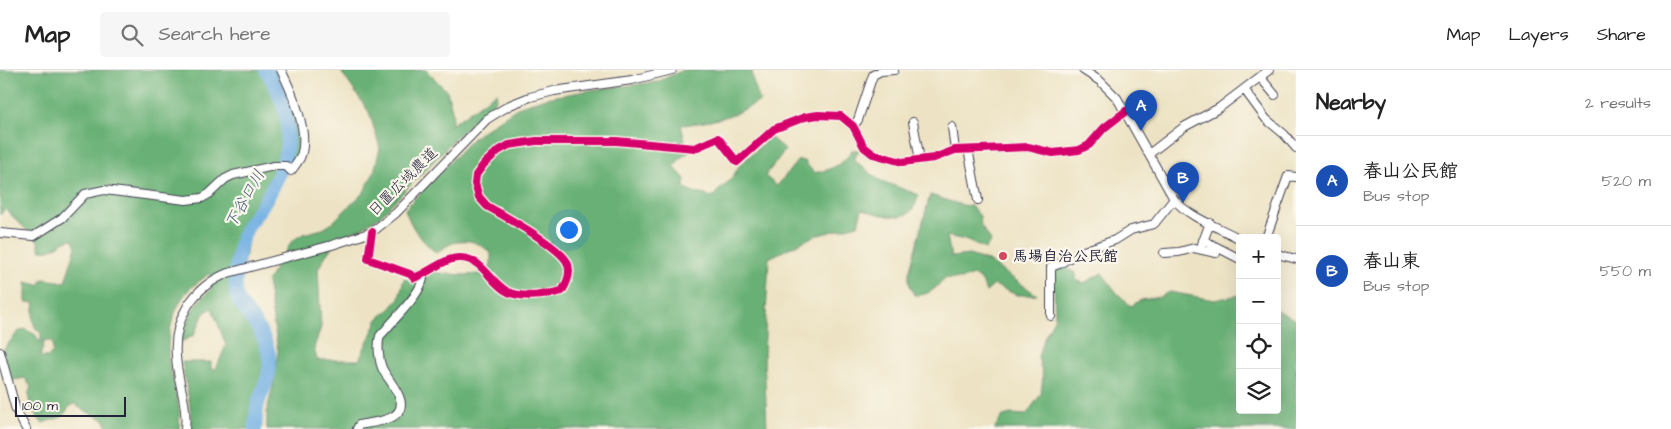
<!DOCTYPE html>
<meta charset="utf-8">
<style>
:root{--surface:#fff;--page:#f6f6f6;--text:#222;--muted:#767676;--line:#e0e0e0;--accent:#0f766e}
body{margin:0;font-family:"Architects Daughter","Klee One",sans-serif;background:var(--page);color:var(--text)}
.controls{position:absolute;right:15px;bottom:15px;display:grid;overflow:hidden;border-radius:5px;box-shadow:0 5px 20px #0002}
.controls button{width:45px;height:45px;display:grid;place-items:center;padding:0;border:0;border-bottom:1px solid var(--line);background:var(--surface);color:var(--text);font:25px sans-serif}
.scale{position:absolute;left:15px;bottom:12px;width:111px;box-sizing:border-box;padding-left:5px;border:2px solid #22223b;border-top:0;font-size:14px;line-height:18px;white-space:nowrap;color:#22223b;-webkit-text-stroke:4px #fbf7ec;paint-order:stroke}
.you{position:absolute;left:568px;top:159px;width:18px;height:18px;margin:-12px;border:4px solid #fff;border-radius:50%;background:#1a73e8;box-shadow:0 0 0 8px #1a73e833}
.badge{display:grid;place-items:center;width:32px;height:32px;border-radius:50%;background:var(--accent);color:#fff;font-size:16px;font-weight:700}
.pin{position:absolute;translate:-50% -41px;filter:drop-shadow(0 1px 2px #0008)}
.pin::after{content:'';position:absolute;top:26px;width:18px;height:15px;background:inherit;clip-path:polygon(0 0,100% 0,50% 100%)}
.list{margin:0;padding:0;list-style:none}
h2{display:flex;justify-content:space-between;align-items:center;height:65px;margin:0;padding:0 20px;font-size:21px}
h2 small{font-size:16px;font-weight:400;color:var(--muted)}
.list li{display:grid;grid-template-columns:32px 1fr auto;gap:15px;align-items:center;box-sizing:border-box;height:90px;padding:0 20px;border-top:1px solid var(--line)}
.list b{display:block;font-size:19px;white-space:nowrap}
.list p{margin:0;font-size:16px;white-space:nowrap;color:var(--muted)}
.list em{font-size:16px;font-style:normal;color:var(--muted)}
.icon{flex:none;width:28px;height:28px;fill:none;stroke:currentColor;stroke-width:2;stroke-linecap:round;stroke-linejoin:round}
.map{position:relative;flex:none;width:1296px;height:359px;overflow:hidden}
header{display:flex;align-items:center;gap:30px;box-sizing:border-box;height:70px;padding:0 25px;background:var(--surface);border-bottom:1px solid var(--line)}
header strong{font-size:24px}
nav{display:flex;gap:28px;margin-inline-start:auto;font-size:18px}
.search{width:350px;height:45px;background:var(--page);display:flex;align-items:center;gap:12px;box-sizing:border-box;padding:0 18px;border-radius:5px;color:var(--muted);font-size:19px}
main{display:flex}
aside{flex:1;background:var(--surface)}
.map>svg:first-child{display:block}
</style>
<header>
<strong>Map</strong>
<div class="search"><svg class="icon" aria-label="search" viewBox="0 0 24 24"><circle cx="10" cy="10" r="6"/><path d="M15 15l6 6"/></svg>Search here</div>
<nav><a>Map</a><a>Layers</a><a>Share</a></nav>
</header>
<main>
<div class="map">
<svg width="1296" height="359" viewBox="0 0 1296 359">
<rect width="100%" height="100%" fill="#fbf7ec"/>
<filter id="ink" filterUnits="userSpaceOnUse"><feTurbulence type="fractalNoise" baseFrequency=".02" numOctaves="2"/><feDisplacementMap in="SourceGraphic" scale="10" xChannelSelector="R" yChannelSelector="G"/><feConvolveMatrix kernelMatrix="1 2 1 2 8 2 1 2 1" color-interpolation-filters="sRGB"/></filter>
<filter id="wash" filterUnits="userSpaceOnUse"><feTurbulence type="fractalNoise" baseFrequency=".0096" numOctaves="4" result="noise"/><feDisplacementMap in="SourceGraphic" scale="20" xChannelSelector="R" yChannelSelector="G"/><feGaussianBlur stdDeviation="1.12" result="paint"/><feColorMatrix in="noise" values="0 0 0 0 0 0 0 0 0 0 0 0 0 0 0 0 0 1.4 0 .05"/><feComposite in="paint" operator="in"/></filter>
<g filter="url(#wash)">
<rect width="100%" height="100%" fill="#ede3c4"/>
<path fill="#68b075" stroke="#456958" d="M0,0H276L295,42L298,75L296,87L282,105L248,165L246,185L231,211L235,231L258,266L266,295L262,312L252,331V359H190C193,336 185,314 182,292H211V299H216L226,275L212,238L204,243L194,265L181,272C188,249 191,235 211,220L210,203C200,211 187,219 181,230C170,250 165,276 170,298C174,318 182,338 179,359H107L105,350L83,340L75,334L70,336L62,347L42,353C34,342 24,331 31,317L25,308L8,311L3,280L18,262L24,259L36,265L37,269L44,274L40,287H48L53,281L52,271H41V263C30,256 33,245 35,233L26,232V212L39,215L43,209L65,212L76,177L73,169C59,170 56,183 40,180L38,171L5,139L0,145Z
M340,0H426L447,21L453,44L451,55L497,22L496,30L455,68L438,87L380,146L362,158L340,167L326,185L318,199L321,257L314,278L317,290H359L378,249L391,238L399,228L404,209L413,201L422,199L439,203L464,205L481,204L491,196V183C470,165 457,168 436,183C420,168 412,160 405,139L474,67L520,36L546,28L591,20L657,12L683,0H752L753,11L760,31C733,47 712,52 681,55L688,83L680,88L674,97L685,109L684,117L687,120L712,127L733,107L739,96L770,67L785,80L765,106L777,116L798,90L804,91L814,103C832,99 842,96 852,80H859L854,90L879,110L919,125C917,130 915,136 912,140C902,153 874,143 862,139L858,155L814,166L769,188L764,284L767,359H267V340L274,312L278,281L267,211L292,171L303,164L323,159L331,154L364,122L374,102L380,78L369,42Z
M930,125C942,128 960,136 971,136L980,146L981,156L991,170L985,179L965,170L947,166L951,187L969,185L988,191L1037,225H1017L994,215L986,222L982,211L973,205L962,209L945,208C935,219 929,226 914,225L909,213V203Z
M1064,197L1076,203V210L1084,213L1102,203L1117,223L1131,236L1141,230L1160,227L1170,222L1214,230L1240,225V340H1277V240L1296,250V359H994L1003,346L1011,344L1026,345L1041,324L1043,307L1038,286L1044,268L1055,247L1054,198Z"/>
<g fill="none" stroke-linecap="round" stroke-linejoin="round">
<path stroke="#6fafe3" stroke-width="14" d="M255,359C256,350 256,341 258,333C264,315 272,306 269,285C267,271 258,257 249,245C246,240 240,235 238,230C233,217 237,191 240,177C243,160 254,148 263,134C293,88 297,47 266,0"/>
</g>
</g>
<g filter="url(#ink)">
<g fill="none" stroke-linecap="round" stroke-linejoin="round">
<defs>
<path id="minor" d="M1083,0L1100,11L1117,28L1174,129C1189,148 1219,157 1240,169
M1260,7L1275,25
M1244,19L1266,49L1284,64L1296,78
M913,52L920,90
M853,56L858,50L873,5L881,1L894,0
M952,57L955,80
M968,79L978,130
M1149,84L1184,57L1219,38L1269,0
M372,162L368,189L410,204L414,208C429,203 444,188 459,188C482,187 490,213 508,222C525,229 545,225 562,221C567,213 572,202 567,192C559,176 504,146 487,136L479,127L475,114L476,105L484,94L498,81L509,75L536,71H616L695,78L718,68L737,92L774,59L805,47L818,45L841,46L853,56L864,77L873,84L902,92L934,88L955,80L1028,77L1053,83L1079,80L1089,75L1104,58L1126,41
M0,163L34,166L62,148L85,124L104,120L186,130L202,128L209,124L225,109L233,105L274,96H286L291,101C294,97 298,92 300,88C311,64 292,22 281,0
M1266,168L1288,106L1296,107
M1203,170L1240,189
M1202,174L1210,153
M1164,183L1179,182L1194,178L1216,183
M1277,184L1296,189
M1051,246V197L1059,194L1078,183L1115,170L1131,160L1154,154L1174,129
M0,282L16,340L26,359
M185,359C188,333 177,311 176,286C173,249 193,217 228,203L332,175L372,162L396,143L487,49L510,35L530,27L554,21L632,10L672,0
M357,359L359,355C369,353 381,352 390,348C415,337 390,313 383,300C379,292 377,275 380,266C382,263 386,260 388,257C398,245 425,219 423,205"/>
</defs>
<use href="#minor" stroke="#403f50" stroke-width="10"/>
<use href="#minor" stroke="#fff" stroke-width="8"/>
<defs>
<path id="cycleway" d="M372,162L368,189L410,204L414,208C429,203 444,188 459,188C482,187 490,213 508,222C525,229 545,225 562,221C567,213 572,202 567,192C559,176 504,146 487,136L479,127L475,114L476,105L484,94L498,81L509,75L536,71H616L695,78L718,68L737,92L774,59L805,47L818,45L841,46L853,56L864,77L873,84L902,92L934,88L955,80L1028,77L1053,83L1079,80L1089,75L1104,58L1126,41"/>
</defs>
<use href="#cycleway" stroke="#fbf7ec" stroke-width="11"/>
<use href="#cycleway" stroke="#d6006c" stroke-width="8"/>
</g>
</g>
<circle fill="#d1495b" stroke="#fbf7ec" stroke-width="2" cx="1003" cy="186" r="5"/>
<g text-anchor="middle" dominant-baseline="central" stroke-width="4.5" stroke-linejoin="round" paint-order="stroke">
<g font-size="15" fill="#22223b" stroke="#fbf7ec">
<text transform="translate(403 112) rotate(-45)">日置広域農道</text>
</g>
<g font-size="15" font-weight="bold" fill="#22223b" stroke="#fbf7ec" text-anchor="start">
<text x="1013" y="186">馬場自治公民館</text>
</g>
<g font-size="16" font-style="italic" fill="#415a7e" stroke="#fbf7ec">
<text transform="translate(245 129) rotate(-61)">下谷口川</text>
</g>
</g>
</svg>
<div class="controls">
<button>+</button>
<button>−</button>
<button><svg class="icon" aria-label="locate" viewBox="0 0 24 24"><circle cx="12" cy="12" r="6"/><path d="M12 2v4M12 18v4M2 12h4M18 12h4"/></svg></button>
<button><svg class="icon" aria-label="layers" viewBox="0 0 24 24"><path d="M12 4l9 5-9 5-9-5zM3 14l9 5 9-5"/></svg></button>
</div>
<div class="scale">100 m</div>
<div class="you"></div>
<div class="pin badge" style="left:1141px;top:61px;background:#1a4fb4">A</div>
<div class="pin badge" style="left:1183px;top:133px;background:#1a4fb4">B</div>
</div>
<aside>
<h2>Nearby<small>2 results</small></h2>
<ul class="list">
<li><span class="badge" style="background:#1a4fb4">A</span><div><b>春山公民館</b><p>Bus stop</p></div><em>520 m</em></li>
<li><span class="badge" style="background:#1a4fb4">B</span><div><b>春山東</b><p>Bus stop</p></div><em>550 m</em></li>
</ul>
</aside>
</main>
